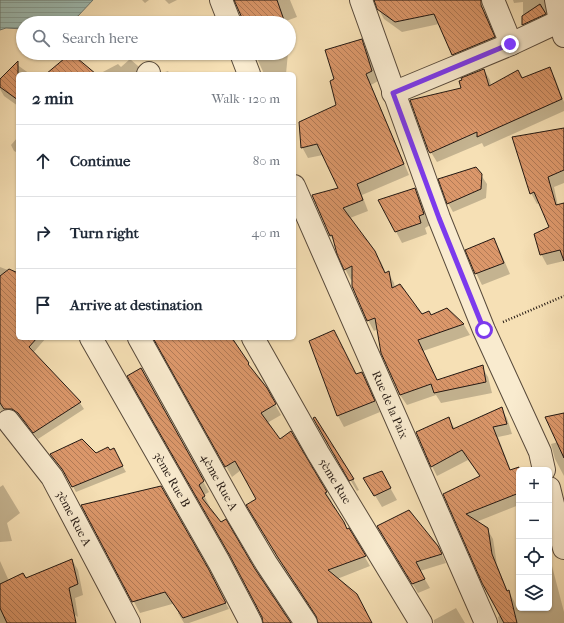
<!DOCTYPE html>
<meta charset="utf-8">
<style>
:root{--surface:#fff;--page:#f2f2f3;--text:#1f2937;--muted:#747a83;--line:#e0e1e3}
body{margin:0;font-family:"IM FELL French Canon",serif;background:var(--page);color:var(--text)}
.controls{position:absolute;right:12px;bottom:12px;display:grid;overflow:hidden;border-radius:6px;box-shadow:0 1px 3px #0004}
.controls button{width:36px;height:36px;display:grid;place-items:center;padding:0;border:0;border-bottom:1px solid var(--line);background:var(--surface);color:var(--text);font:20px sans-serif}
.stop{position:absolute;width:12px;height:12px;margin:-9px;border:3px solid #7c3aed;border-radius:50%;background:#fff}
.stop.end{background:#7c3aed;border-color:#fff;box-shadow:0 1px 4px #0008}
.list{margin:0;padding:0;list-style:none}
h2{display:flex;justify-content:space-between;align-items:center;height:52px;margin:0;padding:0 16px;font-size:17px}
h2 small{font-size:13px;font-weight:400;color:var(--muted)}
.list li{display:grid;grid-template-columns:26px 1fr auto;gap:12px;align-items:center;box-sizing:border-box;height:72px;padding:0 16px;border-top:1px solid var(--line)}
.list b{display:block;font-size:15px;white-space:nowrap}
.list em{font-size:13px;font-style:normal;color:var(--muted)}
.icon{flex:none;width:22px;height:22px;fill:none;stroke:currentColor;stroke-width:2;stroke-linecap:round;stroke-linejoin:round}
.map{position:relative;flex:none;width:564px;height:623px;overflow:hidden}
.search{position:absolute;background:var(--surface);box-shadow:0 1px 3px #0004;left:16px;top:16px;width:280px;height:44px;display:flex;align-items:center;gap:10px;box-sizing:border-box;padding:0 14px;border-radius:22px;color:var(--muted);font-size:15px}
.panel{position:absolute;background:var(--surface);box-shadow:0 1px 3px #0004;left:16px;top:72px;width:280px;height:268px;border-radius:6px}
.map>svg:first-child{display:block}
</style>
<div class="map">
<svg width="564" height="623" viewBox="0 0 564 623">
<defs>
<pattern id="water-rules" width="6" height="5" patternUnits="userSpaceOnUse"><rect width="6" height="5" fill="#9dbcb3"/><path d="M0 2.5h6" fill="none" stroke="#87a199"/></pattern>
<pattern id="building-back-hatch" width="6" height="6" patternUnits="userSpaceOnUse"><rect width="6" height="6" fill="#db976a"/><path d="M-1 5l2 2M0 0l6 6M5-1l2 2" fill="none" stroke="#b17a56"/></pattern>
</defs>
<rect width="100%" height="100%" fill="#f6e0b5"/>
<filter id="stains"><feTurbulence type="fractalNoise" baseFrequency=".005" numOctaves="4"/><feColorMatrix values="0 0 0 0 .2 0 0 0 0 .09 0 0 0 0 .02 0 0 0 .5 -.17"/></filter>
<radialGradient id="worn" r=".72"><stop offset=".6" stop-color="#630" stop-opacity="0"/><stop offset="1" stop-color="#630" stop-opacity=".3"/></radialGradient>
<path fill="url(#water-rules)" stroke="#6c7a73" d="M0,0H93L78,16L65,23H23V29L6,28L0,30Z"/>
<path fill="#0003" d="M142,0H149L145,3Z
M165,0H177L169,4Z
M235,0H290L297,17L286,21L287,23H243V18Z
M375,0H478L487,16L500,48L458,65L452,55L439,24L402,32L384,19L378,8Z
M513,0H555L549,13L528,35L523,25V2L514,3Z
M289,29L292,39L289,41Z
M361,40L367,51L378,81L371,85L409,175L362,195L368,211L350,218L374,251L381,262L386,273L388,272L394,283L395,288L422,316H431L446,309L464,325L470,335L423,351L438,381L482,367L488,377L492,393L441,403L436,395L407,405L400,395L378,329L374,331L368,320L353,279L351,280L345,269L336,245L330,235L339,188L323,155L308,158L302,147L337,106L335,80Z
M254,53H288L286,74H264L256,56Z
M130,59L138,66L142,73V74H99L118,64L121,67Z
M16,64L30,74H18V106L4,96L0,89V81Z
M549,68L555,78L564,102V111L484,147L482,143L437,162L429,149L462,89L484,70L490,80L491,86L522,79Z
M168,71L170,74H162V73Z
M564,129V183L554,187L558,206L564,204V261L547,265L541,254L551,227L540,202L537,204L531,193Z
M18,137V153L14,151L11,145Z
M481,175L487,184L486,198L453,212L448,203Z
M414,189L421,200L430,225L425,228L427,234L402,243L380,201Z
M494,239L500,251L510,274L482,285L476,273Z
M0,267L18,274V338H46L33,353L80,403L84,409L38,439L23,420L17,416H5L0,410Z
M334,332L340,343L356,375L362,373L368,384L380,412L344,427L338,416Z
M153,338H231L254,374L266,389L281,415L267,423L280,440L291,433L332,502L331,503L347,530H349L370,566L337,579L372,623H319L318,618L284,567L248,506L258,499L241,470L232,477L157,342Z
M141,369L209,492L204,495L210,507L208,508L254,570L290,623H264L263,617L241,575L129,377Z
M501,408L507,418L512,434L498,437L511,471L521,468L522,470H519V505L476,522L487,529L493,539L497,565L508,592H509L514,601L516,606L519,605V608H549V560L552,566L564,612V623H499L498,617L501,615L444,495L481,477L468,460L437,476L432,466L449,419L455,429Z
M564,414V476L555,459L551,444L558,442Z
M320,430L353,479L359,490L357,491Z
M113,450L126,472L76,492L66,474L51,455L95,454L110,451Z
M365,479L388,484L397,500L382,507Z
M3,485L20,513L7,523L12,541L0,542V487Z
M82,506L219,591L229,609L189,623H184L178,613L208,594L140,613Z
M378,526L438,546L446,563L420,571L430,588L418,593Z
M72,560L78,570L83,595L75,598L78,617L56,603L69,623H0V561L9,581L26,580Z
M456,608L465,623H434V620Z"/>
<path fill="url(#building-back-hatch)" stroke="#231812" d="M234,0H277L285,23H242V18Z
M374,0H481V5L495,37L452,55L434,14L395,22L377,9Z
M540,4L546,14L522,25V16Z
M362,39L372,71L366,74L404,164L357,184L363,200L343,208L375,251L385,273L389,271L392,288L400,284L422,314L429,311L431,315L447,308L464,324L418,340L437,380L483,365L486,382L434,393L431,384L400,395L381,353L375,318L367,321L352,286V266L344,270L337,254L332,235L330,236L312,195L338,188L317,144L301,148L299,122L336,105L330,81L334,79L325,50Z
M71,53L96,74H46Z
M18,61V100L0,87V79Z
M550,67L562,99L477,137V132L430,153L428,150L410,100L461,88L459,81L462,80L461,78L484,69L489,86L518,70L522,78Z
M564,128V170L548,177L556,205L564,203V261L560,250L540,255L534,234L549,227L534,192L530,194L512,137Z
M476,167L482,174L481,189L447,204L438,179Z
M415,188L424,214L419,216L421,223L395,232L378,200Z
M494,238L504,263L475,274L465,250Z
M9,269L18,273V338H37L29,347L81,402L33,433L18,413L12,409H4L0,403V276Z
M334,330L356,374L362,372L375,401L337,416L309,341Z
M153,338H232L249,363L248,364L267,388L276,404L261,413L280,439L291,431L327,492L325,493L344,522L347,529L349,528L366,556L328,570L357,594L372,623H318L316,616L277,556L246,505L256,499L235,461L225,467Z
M141,368L204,481L199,485L205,496L202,498L221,522L226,519L255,569L291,623H263L262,617L230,556L127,376Z
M502,407L507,424L493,427L510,470L519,467V493L466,514L488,528L492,554L507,591L509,590L517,623H504L482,583L443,494L480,476L462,450L431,467L416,432L449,417L453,429Z
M564,413V458L545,417Z
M315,417L354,479L349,481L313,418Z
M82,439L96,453L108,447L110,450L114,448L123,466L72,487L62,469L50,454Z
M382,471L391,488L374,496L363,478Z
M161,486L208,568L226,603L183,618L165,592L132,602L81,505Z
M409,510L438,546L442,554L416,562L425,579L412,584L377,526Z
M72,559L78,584L69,588L76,623H7L0,608V584L23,573L26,578Z"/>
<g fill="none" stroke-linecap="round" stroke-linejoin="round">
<defs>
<g id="minor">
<path d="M221,0L230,23"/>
<path d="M361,0L439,218L484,330L540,452L544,470"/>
<path d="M493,0L511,44"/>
<path d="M556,0L560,21L564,36"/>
<path d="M241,53L249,74"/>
<path d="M148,74L149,73"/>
<path d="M393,93L511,44L560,21"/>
<path id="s1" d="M294,186L486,623"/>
<path id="s2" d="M91,338L219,562L251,623"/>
<path id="s3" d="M139,338L237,514L266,563L306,623"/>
<path id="s4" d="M253,338L318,453L421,623"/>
<path id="s5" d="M8,421L52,477L129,623"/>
<path d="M549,488L564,548"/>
</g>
</defs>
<use href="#minor" stroke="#584a3b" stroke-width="24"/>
<path stroke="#231812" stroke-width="2.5" stroke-dasharray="1 2" stroke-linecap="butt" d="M503,322L564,296"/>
<use href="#minor" stroke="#f9ebcf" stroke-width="22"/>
</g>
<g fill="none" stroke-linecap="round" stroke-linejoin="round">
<path stroke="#7c3aed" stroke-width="5" d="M484,330L439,218L393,93L510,44"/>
</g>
<g text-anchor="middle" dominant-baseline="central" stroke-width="3" stroke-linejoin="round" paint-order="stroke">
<g font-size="12" fill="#231812" stroke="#f9ebcf">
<text stroke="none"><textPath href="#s1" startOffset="239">Rue de la Paix</textPath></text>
<text stroke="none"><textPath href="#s2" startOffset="163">3ème Rue B</textPath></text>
<text stroke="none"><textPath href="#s4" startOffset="165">5ème Rue</textPath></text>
<text stroke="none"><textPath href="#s3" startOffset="165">4ème Rue A</textPath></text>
<text stroke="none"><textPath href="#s5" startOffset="118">3ème Rue A</textPath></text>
</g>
</g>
<rect width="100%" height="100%" filter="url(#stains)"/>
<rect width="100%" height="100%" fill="url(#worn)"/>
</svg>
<div class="controls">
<button>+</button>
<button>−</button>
<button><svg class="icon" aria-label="locate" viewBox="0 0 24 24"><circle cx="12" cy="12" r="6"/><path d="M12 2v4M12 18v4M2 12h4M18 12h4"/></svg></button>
<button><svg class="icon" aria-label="layers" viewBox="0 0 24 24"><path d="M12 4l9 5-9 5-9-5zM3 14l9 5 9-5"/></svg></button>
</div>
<div class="stop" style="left:484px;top:330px"></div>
<div class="stop end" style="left:510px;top:44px"></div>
<div class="search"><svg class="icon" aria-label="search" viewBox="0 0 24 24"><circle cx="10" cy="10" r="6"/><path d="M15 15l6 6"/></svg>Search here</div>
<section class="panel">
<h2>2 min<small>Walk · 120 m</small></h2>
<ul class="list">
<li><svg class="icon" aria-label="ahead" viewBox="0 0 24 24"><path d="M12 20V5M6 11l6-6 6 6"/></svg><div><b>Continue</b></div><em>80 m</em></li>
<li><svg class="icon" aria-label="right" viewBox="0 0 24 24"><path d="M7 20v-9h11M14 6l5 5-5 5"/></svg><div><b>Turn right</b></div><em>40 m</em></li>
<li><svg class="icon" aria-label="arrive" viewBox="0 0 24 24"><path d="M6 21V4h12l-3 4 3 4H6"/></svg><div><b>Arrive at destination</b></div></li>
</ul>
</section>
</div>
